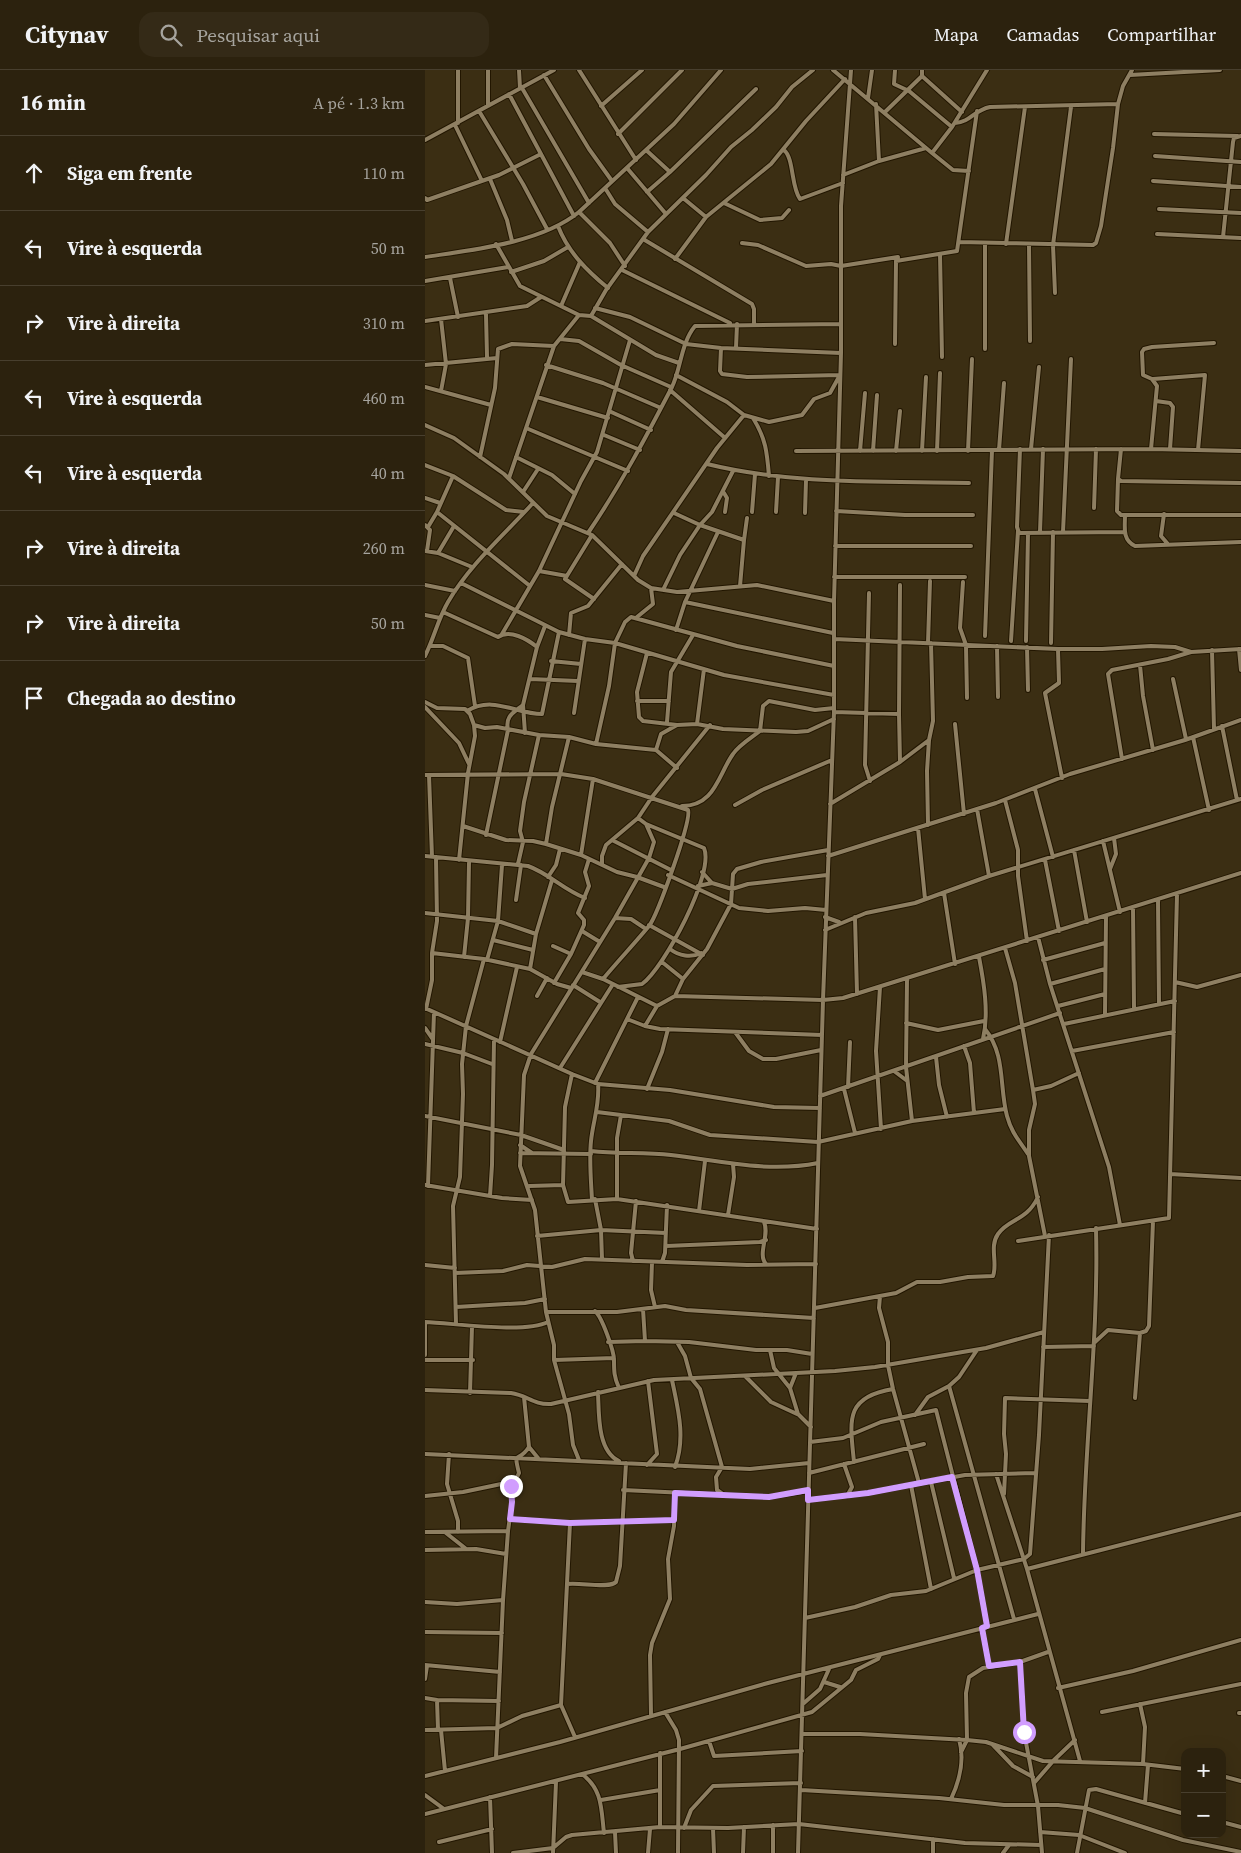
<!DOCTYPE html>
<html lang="pt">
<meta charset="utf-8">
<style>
:root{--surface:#2c220e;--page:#342a17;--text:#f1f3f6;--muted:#a6a49e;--line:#483f2e}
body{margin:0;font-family:"Source Serif 4",serif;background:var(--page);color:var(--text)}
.controls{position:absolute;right:15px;bottom:15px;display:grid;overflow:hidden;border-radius:10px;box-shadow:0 5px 20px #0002}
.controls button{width:45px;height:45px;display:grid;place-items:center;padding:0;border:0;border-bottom:1px solid var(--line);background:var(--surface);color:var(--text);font:25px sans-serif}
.stop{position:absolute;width:15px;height:15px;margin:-11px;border:4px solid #d19dfe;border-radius:50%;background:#fff}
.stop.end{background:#d19dfe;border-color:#fff;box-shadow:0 1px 5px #0008}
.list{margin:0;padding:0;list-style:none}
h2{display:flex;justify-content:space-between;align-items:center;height:65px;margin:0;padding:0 20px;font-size:21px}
h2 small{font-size:16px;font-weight:400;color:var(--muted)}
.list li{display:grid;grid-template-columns:32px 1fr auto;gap:15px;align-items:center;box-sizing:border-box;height:75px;padding:0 20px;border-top:1px solid var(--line)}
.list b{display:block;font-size:19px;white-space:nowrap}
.list em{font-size:16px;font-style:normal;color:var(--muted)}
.icon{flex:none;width:28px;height:28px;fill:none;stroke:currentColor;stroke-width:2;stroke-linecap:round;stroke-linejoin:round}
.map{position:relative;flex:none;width:816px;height:1783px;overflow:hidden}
header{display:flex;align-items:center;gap:30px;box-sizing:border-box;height:70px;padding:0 25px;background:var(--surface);border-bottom:1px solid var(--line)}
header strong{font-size:24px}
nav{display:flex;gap:28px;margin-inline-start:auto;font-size:18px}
.search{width:350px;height:45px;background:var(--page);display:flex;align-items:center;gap:12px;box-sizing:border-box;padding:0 18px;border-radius:15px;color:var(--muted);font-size:19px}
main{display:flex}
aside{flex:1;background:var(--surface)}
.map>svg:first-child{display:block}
</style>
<header>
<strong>Citynav</strong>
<div class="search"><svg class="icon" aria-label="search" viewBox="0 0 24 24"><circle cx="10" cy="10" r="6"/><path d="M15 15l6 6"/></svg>Pesquisar aqui</div>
<nav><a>Mapa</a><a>Camadas</a><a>Compartilhar</a></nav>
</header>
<main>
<aside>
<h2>16 min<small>A pé · 1.3 km</small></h2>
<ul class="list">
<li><svg class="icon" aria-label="ahead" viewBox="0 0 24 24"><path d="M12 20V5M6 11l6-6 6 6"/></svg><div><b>Siga em frente</b></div><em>110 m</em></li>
<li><svg class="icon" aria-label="left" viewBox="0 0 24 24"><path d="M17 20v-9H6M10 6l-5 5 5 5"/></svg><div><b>Vire à esquerda</b></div><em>50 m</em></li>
<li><svg class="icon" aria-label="right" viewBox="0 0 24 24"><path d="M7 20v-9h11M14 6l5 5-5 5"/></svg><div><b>Vire à direita</b></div><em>310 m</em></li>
<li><svg class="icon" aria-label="left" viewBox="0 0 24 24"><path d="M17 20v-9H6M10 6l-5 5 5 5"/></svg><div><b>Vire à esquerda</b></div><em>460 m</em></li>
<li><svg class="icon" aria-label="left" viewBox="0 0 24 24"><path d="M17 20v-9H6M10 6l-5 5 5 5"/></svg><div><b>Vire à esquerda</b></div><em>40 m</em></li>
<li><svg class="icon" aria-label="right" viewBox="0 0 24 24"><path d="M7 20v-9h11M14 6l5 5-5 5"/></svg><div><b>Vire à direita</b></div><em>260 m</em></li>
<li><svg class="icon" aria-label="right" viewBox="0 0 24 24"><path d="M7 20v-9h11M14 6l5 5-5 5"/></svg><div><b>Vire à direita</b></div><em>50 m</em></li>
<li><svg class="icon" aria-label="arrive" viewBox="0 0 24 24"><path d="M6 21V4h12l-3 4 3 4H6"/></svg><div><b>Chegada ao destino</b></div></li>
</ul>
</aside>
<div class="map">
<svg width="816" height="1783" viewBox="0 0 816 1783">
<rect width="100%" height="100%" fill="#3b2e13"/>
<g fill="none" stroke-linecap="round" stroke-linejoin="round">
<defs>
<path id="street" d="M33,0V53
M63,0V36
M94,0L95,18
M154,0L211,90
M408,0L507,83L527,57L562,0
M470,0L469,14L484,21L527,57
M497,0V6L537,42
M119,5L164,79L187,111
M705,5L795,0
M97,18L164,133
M84,24L149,146
M443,28L447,0
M451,34L454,91
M176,36L217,0
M54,41L98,114L122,159
M460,42L497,6
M530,53C546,52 549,40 565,37L693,34L698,16L707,0
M30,55L57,111
M193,64L257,0
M729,64L812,66
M0,70L129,0
M221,80L245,102L331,19
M359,80C369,88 366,117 375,129L418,113
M507,83L528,100L544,101
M730,86L816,92
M202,98L241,144
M418,105L454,91L501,78
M65,109L82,150L87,171
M728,111L816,117
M180,118L190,134L223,162
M222,122L245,102
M0,128L2,130L74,105L116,84
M258,128L281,147
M299,133L335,150L357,148L364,140
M734,139L816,143
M154,142L185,173L200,196
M133,156C143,182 162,201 183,218
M732,164L816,168
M798,167L808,72L809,68L816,66
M218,169L327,234L329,239V254
M534,172L668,175L671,173L676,156L688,78L693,34
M317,173L333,175L381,196L406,194L416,196L473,187
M560,173V279
M71,174L95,216L154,245L166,246L181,220L223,162L281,105L306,77L327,60L351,37L367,17L388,0
M581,174L600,37
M604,174L605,271
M515,184L517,287
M0,187C47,180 116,173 154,142L249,54L296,0
M250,189L281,147L346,94L381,51L420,9
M197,200L305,253
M86,202L119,191L143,177
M25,208L33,247
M0,211L83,197
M630,223L628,175L646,37
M136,236L155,192
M170,238L205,247L261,274L296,278L416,283
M61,244L62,287
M166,246L231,285L254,293
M0,251L102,236L116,227
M135,269L154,271L196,295L246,317
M470,274L471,191L532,181L552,41
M311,278L312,254
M0,295L72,288
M121,295L178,313L236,338
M251,305L302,332L319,345
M728,309L780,305L773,380
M0,317L66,335
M245,320L299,367
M16,321L21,294L16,249
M112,327L183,348
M731,331L745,333L748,337L745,379
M184,341L226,360
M328,348C341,369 342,382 344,406
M0,355L29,368L79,404L122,446L167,465L213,510L226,518L252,522L332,515L409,531
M101,358L203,401
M179,365L215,380
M595,379L592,457L594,463L700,462
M606,379L614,297
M696,379L693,409L696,411L816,413
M726,379L732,316L727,309L718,305L717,282L719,279L727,277L789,273
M574,380L579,313
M371,381L726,379L816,381
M435,381L440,323
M448,381L452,325
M471,381L475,341
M497,381L501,307
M512,381L515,303
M543,381L547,289
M55,387L70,318L73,279L87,274L129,276
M91,387L127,405L150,424
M282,394C368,415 456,411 544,413
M0,395L28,406L81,440L99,442
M28,406L12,442L105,516
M84,408L129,276L154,245
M693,409L692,441L696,445H816
M98,422L113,399
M299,423L302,428L300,442
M0,428L15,433
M669,438L671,379
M411,441L480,445H548
M327,442L330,404
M351,442L353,407
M249,443L275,455L319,470L315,516
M380,443L381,410
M739,444L736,466L742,473
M700,445C700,457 697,470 710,476L816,472
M0,455L5,460L2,481
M3,457L12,442
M615,462L618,379
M638,462L646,289
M163,463C195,416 221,367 247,317C256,298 256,273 270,256L416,254
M167,465L140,509L169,529
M319,470L322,448
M410,476H546
M0,481L13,483L47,497
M13,483L29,456
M114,501L142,506
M209,506L218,486L292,378L319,345L344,352L377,345L389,329L405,323L415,305L322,307L297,304L295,301L296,278
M409,507H540
M538,512L535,558L541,575L542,628
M36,513L134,562L160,569L190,573L299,605L409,625
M0,515L30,521
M238,520L255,485L275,455L287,442L308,401
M444,523L440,695L445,711
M260,532L408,563
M18,542L73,567C85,559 102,569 112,577
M0,545L15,548
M212,547L228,534L226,518
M251,560L260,532L293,462
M77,564L114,501L156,411L172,382L205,270
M144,565L146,543L163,536L197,494
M560,566L567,380
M409,569L633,579H677L726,576L750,577L766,582L816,579
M586,571L593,461
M601,571L603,463
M503,573L505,511
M626,573L628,462
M5,576H18L43,588L50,636
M572,576L573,627
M602,577L603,620
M633,579L634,613L620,623L637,708
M814,579L816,600
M787,580L789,659
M222,583L212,622L214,647L218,651L252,655L272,654L298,659L371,662L383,661L409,649
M0,586C9,568 13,549 23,532C45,494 79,465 108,433
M126,591L156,594
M715,595L718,626L728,680
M105,609L153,611
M748,609L761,669
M212,631H244
M0,632L12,638L40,639L45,644L49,655L50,666L43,703L34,790
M0,637L34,673L44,694
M42,641C68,625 91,644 117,644L134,562
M409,642L474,644L475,515
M149,643L160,569
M474,644L475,692
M242,652L246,602L268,565
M272,654L279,599
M530,654L539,744
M49,655L60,658L72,657L114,665L144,667L171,674L231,680L252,698
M797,656L812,730
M100,663L98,635L112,577L120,556
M768,667L784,740
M171,674L184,616L190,573L200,552L206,547L312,576L409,596
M231,680L236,664L252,655
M697,689L683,604L687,600L743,589L766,582
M0,705L136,704L168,709L263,740C267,750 232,846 224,856C209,874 193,891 178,909
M4,705L7,787
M610,719L628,787
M580,730L593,780V806L602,871
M405,734L475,692L504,670
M310,735L337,720L407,690
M257,736C290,736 293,705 308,684C314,675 326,668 335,661L338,636L344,631L390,640L409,638
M552,739L564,806
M503,755L502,701L504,670L508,651L506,573
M38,756L81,770L108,771L121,774L156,785L192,802L212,807L239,817
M493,758L500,829
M61,765L83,660C80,646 88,643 98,635
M187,770L246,800
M678,771L695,842
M121,774L127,737L144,667
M649,780L662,852
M156,785L168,709
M0,786L103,796C123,803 139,820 160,828
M403,786L571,733L645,704L760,670L816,650
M11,787L12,851L7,883L59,889L105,899L132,914L146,918
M620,790L634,861
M93,794L98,772L95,761L99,732L114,665
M177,794V786L181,775L213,748L227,727L285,655
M685,799L691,784L689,768
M277,802L287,813
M243,805L314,838L343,841L380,838L401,840
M123,807L131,795L135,779
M273,816L287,813L307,819L323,814L402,805
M519,823L530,894
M91,830L96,795
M733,830L734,934
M708,837L709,938
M0,843L73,851L111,864
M400,847L414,852
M430,847L432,924
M190,848L206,849L221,859
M224,855L278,885
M400,860L441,843L490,833L564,806L816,729
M157,861L175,872
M613,867L625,914L684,1097L695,1155
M68,870L108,880
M128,876L146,884
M580,878L590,913L608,1020L610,1034L604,1060V1086L620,1166
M245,879C254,886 266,888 276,883
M39,887L43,848L44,792
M554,887C559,913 564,943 558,969
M62,890L73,851L77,795
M618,890L680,873
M237,892L258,909
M105,899L111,864L127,810
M157,902L178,909L232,936
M482,909L481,997L487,1051
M750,912L772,917L816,905
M129,913L146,884L159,855V850L153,843L164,816L160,802L164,789
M625,914L680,899
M148,915L175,932
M193,917L217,914C239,898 290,803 279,778L221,754L213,748
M455,917L451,981L456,1059
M112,926L122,908
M250,926L398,930L418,928L816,803
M633,936L680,924
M0,938L147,1004L173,1014L245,1020L349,1037L395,1038
M1,939L7,910V883
M680,944L681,846
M202,949L220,956L235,959L397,965
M481,953L513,960L559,951
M639,954L750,931
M220,956L232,936L250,926L258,909L282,879L306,834L308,804L312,799L336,792L403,780
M0,958L7,968
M560,959C581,985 574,1016 582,1046C587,1064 594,1070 603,1084
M310,962L324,981L338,989H351L396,980
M75,972L92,897
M0,974L38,983L67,994
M539,976L545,993L549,1043
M647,981L749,962
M511,987L514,1015L522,1047
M135,998L188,914
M469,1001L481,1010
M170,1013L213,927
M423,1017L425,972
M222,1019L237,982L243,959
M419,1019L430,1063
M608,1020L626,1016L654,1003
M395,1026L635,943
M172,1042L244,1051L285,1065L393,1072L487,1051L580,1039
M0,1046L96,1065L139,1080
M95,1075L107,1083
M166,1081C192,1084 219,1082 246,1085C296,1091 343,1103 393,1093
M95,1083L166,1084
M745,1104L816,1108
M0,1115L77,1128L107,1130
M138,1115L140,1037L147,1004
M3,1116L9,942
M104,1116L138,1115L143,1132L192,1129L392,1159
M65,1126L67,1095L69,969
M170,1129L176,1160L177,1189
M192,1129V1068L196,1045
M167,1130C166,1110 164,1090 166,1071C168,1051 175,1034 173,1014
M274,1141L280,1091
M303,1145L309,1107L308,1094
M339,1152C345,1165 332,1184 341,1194
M112,1166L176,1160L241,1163
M593,1171L744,1148L752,824
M241,1176L335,1172L341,1170
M208,1191L206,1183L211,1131
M227,1192L226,1220L230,1237
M237,1192L240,1183L242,1135
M0,1195L30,1198
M30,1203L78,1201L102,1195L127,1197L160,1189L322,1195L391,1194
M455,1226L454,1238L463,1272V1295L468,1319L494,1413
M31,1237L100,1233L120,1229
M390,1238L471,1223L492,1212H515L543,1207L568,1206C573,1193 564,1177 573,1164C584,1148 601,1152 613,1127
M218,1239L220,1271L264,1272L331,1280H362L387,1284
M170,1241C177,1247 189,1281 189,1290C189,1301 189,1307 194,1318
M121,1242H192L240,1236L261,1240L389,1248
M31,1254L28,1136L35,1107L38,1024L37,994L41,956L59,889
M183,1272L220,1271
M252,1272L260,1286L266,1308L275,1319L297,1397L291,1407L292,1420L299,1425
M670,1272L683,1260L715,1263
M618,1277L669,1276
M345,1280L349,1298L365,1318L373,1344L386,1357
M0,1285V1252C29,1253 99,1264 123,1252
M0,1290H48
M129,1290L189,1288
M321,1307L346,1332L372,1344
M247,1310C253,1339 261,1368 250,1397
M524,1316L589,1549
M365,1318L371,1303
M0,1320L86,1323C102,1325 108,1335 126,1334L229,1310L410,1301L450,1297L561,1278L619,1262
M173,1322C174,1343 172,1381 194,1391
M45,1323L47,1256
M99,1327L104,1377L113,1388
M710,1328L715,1263L721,1261L724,1256L728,1151
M490,1345L503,1327L524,1316L534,1307L552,1280
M385,1372L418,1368L456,1352L511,1340L552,1500L562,1556
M0,1384L325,1399L384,1393
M24,1384L22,1414L33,1451V1462
M154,1390L148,1375L144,1344L129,1290V1275L121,1242L110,1140L95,1096L99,1005L106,984L190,848L224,788L229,772L221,754
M429,1392C425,1351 419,1327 468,1319
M419,1394L427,1417L422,1426
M222,1395L232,1384L223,1311
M384,1403L499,1374
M571,1404L602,1499
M506,1412L529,1508
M486,1415L506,1519
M86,1420L94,1403C88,1379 93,1394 104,1377
M198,1420L344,1427L383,1421
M579,1424L581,1384L579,1364L580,1328L665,1331
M0,1426L38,1422L81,1413L86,1416L87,1432L83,1461L78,1530L71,1688
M383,1430L443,1423L540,1405L610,1403
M85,1449L145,1453L249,1450
M0,1462L83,1461
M21,1463L40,1478
M0,1480L51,1479L81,1484
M658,1483C659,1375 674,1267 671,1158
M142,1514C155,1512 184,1519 191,1512L195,1496L201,1393
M0,1532L32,1534L78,1530
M380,1548L430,1537L466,1525L501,1521L552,1500L599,1489L605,1484L614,1365L624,1165
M557,1558L564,1596
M0,1562L77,1563
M0,1595L75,1602
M0,1609L2,1596
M399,1612L415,1617
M633,1618L708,1601L816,1570
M0,1628L12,1630L13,1660
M12,1630L74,1631
M379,1633L395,1619L404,1599
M715,1634L720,1657L718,1694
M136,1635L145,1453
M240,1642L251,1660L254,1670L253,1783
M677,1642L816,1614
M814,1643H816
M226,1645L225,1585L227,1573L245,1529L243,1489L249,1456L250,1423
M0,1660L72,1658L97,1646L136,1635L150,1667
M16,1660L20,1701
M378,1664H435L542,1670L561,1672L618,1691L718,1694L760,1699
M284,1671L289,1686L377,1681
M568,1675L588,1696L608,1707
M536,1682L542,1670L541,1623L544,1607L558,1598L595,1592
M655,1691L602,1499L816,1444
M157,1704C178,1720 176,1739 179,1763
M0,1706L135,1672L343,1613L613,1544
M797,1706L816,1711
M609,1713L629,1690L650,1670
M376,1720L514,1728L579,1735H633L660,1738L758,1770L816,1782
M0,1725L19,1739
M65,1727L67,1783
M526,1729C535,1710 540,1690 534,1669
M176,1730L235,1720
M720,1733L723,1695
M0,1744L255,1679L387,1642L426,1610L431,1600L453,1589L455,1585
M797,1752L816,1757
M348,1755V1783
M235,1757V1683
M259,1758L266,1740L288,1716L376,1713
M288,1758L289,1783
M190,1762L191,1783
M615,1762L654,1765L700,1783
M14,1772L67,1759
M88,1783L128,1778L141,1767L147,1765L235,1757L303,1758L374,1754L540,1773L616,1775
M128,1783L131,1712
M223,1783L225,1759
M318,1783L319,1757
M373,1783L398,930L409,642V531L416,283V136L426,0
M508,1783V1769
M578,1783L584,1775
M617,1783L613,1736L599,1662L595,1592L623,1582
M652,1783L664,1720L671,1719L760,1744"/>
</defs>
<use href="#street" stroke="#221600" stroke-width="6"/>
<use href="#street" stroke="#8e7f62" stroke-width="4"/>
</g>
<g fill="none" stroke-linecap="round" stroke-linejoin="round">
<path stroke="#d19dfe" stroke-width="6" d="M86,1416L87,1432L85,1449L145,1453L249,1450L250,1423L344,1427L383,1420V1430L443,1423L527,1407L552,1500L562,1556L557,1558L564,1596L595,1592L599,1662"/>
</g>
</svg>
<div class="controls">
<button>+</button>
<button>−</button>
</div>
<div class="stop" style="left:599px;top:1662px"></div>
<div class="stop end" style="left:86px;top:1416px"></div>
</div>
</main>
